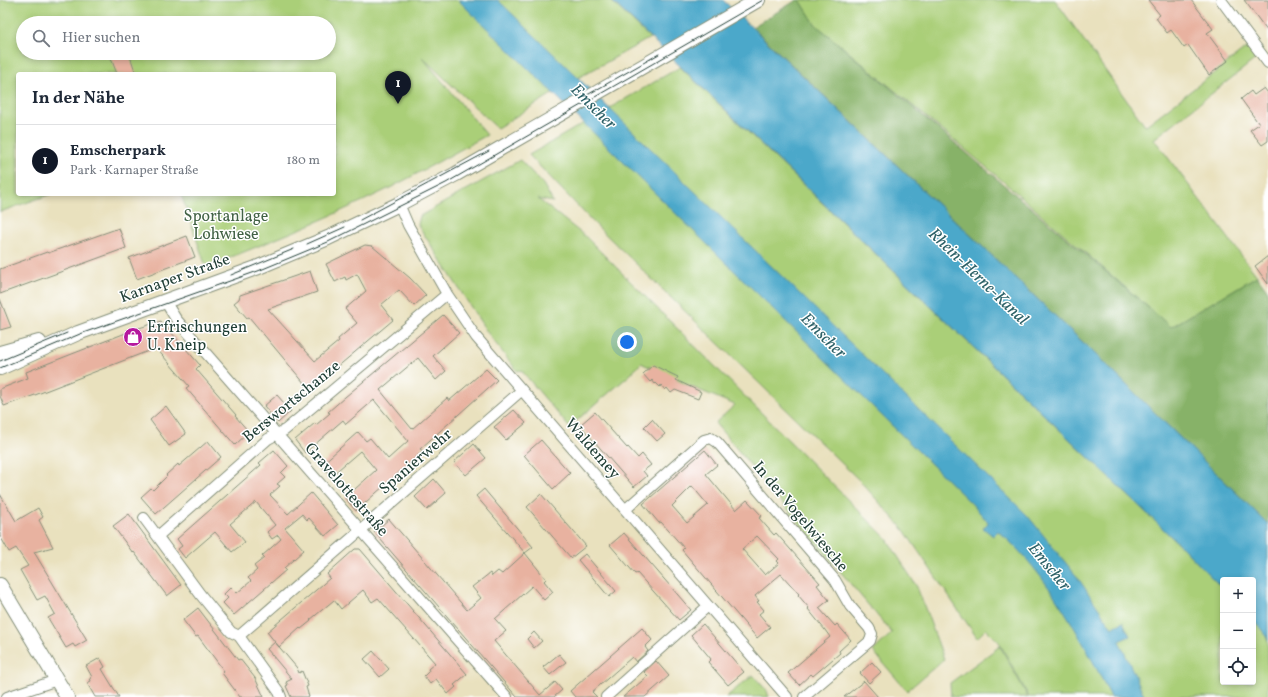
<!DOCTYPE html>
<html lang="de">
<meta charset="utf-8">
<style>
:root{--surface:#fff;--page:#f6f6f7;--text:#1f2937;--muted:#747a83;--line:#e0e1e3;--accent:#111827}
body{margin:0;font-family:Vollkorn,serif;background:var(--page);color:var(--text)}
.controls{position:absolute;right:12px;bottom:12px;display:grid;overflow:hidden;border-radius:4px;box-shadow:0 2px 6px #0003}
.controls button{width:36px;height:36px;display:grid;place-items:center;padding:0;border:0;border-bottom:1px solid var(--line);background:var(--surface);color:var(--text);font:20px sans-serif}
.you{position:absolute;left:627px;top:342px;width:14px;height:14px;margin:-10px;border:3px solid #fff;border-radius:50%;background:#1a73e8;box-shadow:0 0 0 6px #1a73e833}
.badge{display:grid;place-items:center;width:26px;height:26px;border-radius:50%;background:var(--accent);color:#fff;font-size:13px;font-weight:700}
.pin{position:absolute;translate:-50% -33px;filter:drop-shadow(0 1px 2px #0008)}
.pin::after{content:'';position:absolute;top:21px;width:14px;height:12px;background:inherit;clip-path:polygon(0 0,100% 0,50% 100%)}
.list{margin:0;padding:0;list-style:none}
h2{display:flex;justify-content:space-between;align-items:center;height:52px;margin:0;padding:0 16px;font-size:17px}
h2 small{font-size:13px;font-weight:400;color:var(--muted)}
.list li{display:grid;grid-template-columns:26px 1fr auto;gap:12px;align-items:center;box-sizing:border-box;height:72px;padding:0 16px;border-top:1px solid var(--line)}
.list b{display:block;font-size:15px;white-space:nowrap}
.list p{margin:0;font-size:13px;white-space:nowrap;color:var(--muted)}
.list em{font-size:13px;font-style:normal;color:var(--muted)}
.icon{flex:none;width:22px;height:22px;fill:none;stroke:currentColor;stroke-width:2;stroke-linecap:round;stroke-linejoin:round}
.map{position:relative;flex:none;width:1268px;height:697px;overflow:hidden}
.search{position:absolute;background:var(--surface);box-shadow:0 2px 6px #0003;left:16px;top:16px;width:320px;height:44px;display:flex;align-items:center;gap:10px;box-sizing:border-box;padding:0 14px;border-radius:22px;color:var(--muted);font-size:15px}
.panel{position:absolute;background:var(--surface);box-shadow:0 2px 6px #0003;left:16px;top:72px;width:320px;height:124px;border-radius:4px}
.map>svg:first-child{display:block}
</style>
<div class="map">
<svg width="1268" height="697" viewBox="0 0 1268 697">
<rect width="100%" height="100%" fill="#fff"/>
<filter id="ink" filterUnits="userSpaceOnUse"><feTurbulence type="fractalNoise" baseFrequency=".025" numOctaves="2"/><feDisplacementMap in="SourceGraphic" scale="8" xChannelSelector="R" yChannelSelector="G"/><feConvolveMatrix kernelMatrix="1 2 1 2 8 2 1 2 1" color-interpolation-filters="sRGB"/></filter>
<filter id="wash" filterUnits="userSpaceOnUse"><feTurbulence type="fractalNoise" baseFrequency=".012" numOctaves="4" result="noise"/><feDisplacementMap in="SourceGraphic" scale="16" xChannelSelector="R" yChannelSelector="G"/><feGaussianBlur stdDeviation="0.9" result="paint"/><feColorMatrix in="noise" values="0 0 0 0 0 0 0 0 0 0 0 0 0 0 0 0 0 1.4 0 .05"/><feComposite in="paint" operator="in"/></filter>
<g filter="url(#wash)">
<rect width="100%" height="100%" fill="#e9e1be"/>
<path fill="#aacf78" stroke="#648656" fill-rule="evenodd" d="M0,0H610L650,38L578,78L497,128L422,57L487,135C454,153 421,172 388,189C329,218 267,243 206,267L181,194H334V74H18V194H51L0,212ZM23,23H329V53H23Z
M800,0H1055L1145,126L1253,43L1262,54L1154,139L1257,276L1171,327L997,176L815,24Z
M680,67L1181,546L1223,589V682H1253V620L1263,630L1268,640V697H1029L999,642L986,629L977,638L904,530L860,481L593,222L529,155Z
M520,160L543,184L553,202L538,199L586,237L887,539L917,587L944,659L907,691L873,651L892,633L715,423L735,405L682,383L641,363L631,374L569,427L521,370L517,371L487,332L418,225L420,216Z
M1000,646L1028,697H951L950,683Z
M753,675L767,691L769,697H726Z"/>
<path fill="#87b268" stroke="#53784e" d="M797,0H800L815,24L1171,327L1257,276L1268,291V524L1090,349L752,27Z"/>
<path fill="#4ba8ca" stroke="#35727f" d="M458,0H498L1027,515L1078,578L1112,628L1123,622L1130,636L1119,641L1145,697H1111C1082,639 1048,573 998,531L993,536L983,528L988,523V522L972,504Z
M611,0H723L1090,349L1268,524V640L1263,630L1253,620V580H1223V589L1181,546Z"/>
<g id="blocks">
<path fill="#e8b2a0" fill-rule="evenodd" d="M1148,0H1191L1213,29L1207,33L1228,61L1209,75L1188,45L1184,48L1171,30L1167,33L1156,18L1160,15Z
M1244,0H1268V32L1257,17Z
M109,53H129L136,74H117Z
M1264,88L1268,93V141L1262,145L1250,130L1259,124L1241,99L1251,91L1254,95Z
M119,228L126,248L0,294V269L47,252L48,253Z
M187,236L195,257L137,279L129,258Z
M365,245L372,246L410,278L426,295L414,306L399,290L381,305L393,320L310,390L249,317L247,318L234,303L239,299L240,295L310,271L317,292L268,309L315,361L339,341L338,339L357,323L345,309L366,291L357,274L346,280L345,277L335,282L326,264Z
M1268,256V284L1255,266Z
M0,299L11,327L0,330Z
M443,315L459,333L433,356L446,371L436,380L418,358L380,390L412,429L447,398L449,401L486,369L497,380L420,449L423,451L356,511L345,498L376,470L360,451L331,476L321,465L358,432L366,441L370,438L388,459L408,441L374,400L346,424L343,420L305,453L295,440L315,423L316,425L330,413L328,412L345,397Z
M161,321L200,365L196,369L236,415L235,416L249,432L235,445L186,388L189,386L156,348L35,395L4,406L0,396V389L28,378L26,372L136,329Z
M653,365L678,377L676,380L701,392L698,399L675,390L671,393L667,388L665,390L661,385L660,387L656,383L655,384L652,380L650,382L643,374Z
M277,395L291,411L278,423L264,406Z
M166,406L186,434L169,446L150,420Z
M514,410L526,423L506,440L494,427Z
M595,412L627,448L628,447L638,458L642,454L651,465L643,471L647,476L634,487L580,425Z
M652,419L665,434L657,441L644,427Z
M541,440L570,473L553,489L524,455Z
M208,441L221,457L156,514L141,497L151,488L153,490L167,476L166,475L178,464L179,466Z
M474,444L486,458L466,475L454,462Z
M274,450L288,466L281,473L285,477L277,484L280,486L270,495L288,514L311,493L338,525L325,536L309,518L307,520L302,514L285,528L304,550L284,568L286,570L234,615L223,603L228,598L224,594L231,587L237,593L251,581L248,578L257,570L254,566L264,558L262,556L281,539L278,535L272,539L267,532L275,525L256,502L230,524L245,542L232,552L215,532L185,558L178,549L182,546L177,539L261,465L259,463Z
M705,450L717,465L706,474L736,510L747,500L762,516L759,518L774,535L776,533L820,583L817,585L829,600L819,608L835,626L837,624L851,640L839,651L840,653L813,676L811,674L799,685L788,673L830,637L825,630L808,609L809,608L798,595L799,594L781,574L755,596L759,601L757,602L764,610L759,614L770,627L757,638L682,550L684,548L661,522L659,523L643,504ZM692,486L708,505L687,523L672,506ZM757,536L779,559L777,561L779,563L765,575L742,549Z
M434,479L446,493L427,510L415,497Z
M484,489L533,547L525,553L476,496Z
M0,494L16,521L38,508L43,517L39,520L53,547L34,552L87,640L75,647L73,644L66,648L48,618L55,614L45,596L37,600L20,570L28,566L16,548L9,552L0,536Z
M541,494L586,546L571,558L527,507Z
M129,514L181,585L167,596L134,552L133,553L113,526Z
M389,519L467,610L481,598L472,587L490,573L492,576L498,571L502,574L525,553L546,579L544,581L553,592L544,600L532,586L495,619L506,631L494,641L540,695L555,682L562,690L554,697H517L374,532Z
M624,533L691,610L679,620L637,573L635,574L610,545Z
M355,549H360L467,674L454,685L456,687L448,694L436,679L430,684L424,676L429,671L428,669L435,663L378,598L372,602L363,590L341,609L334,600L310,620L311,621L301,629L300,628L279,647L267,632L330,578L327,574Z
M585,554L616,591L609,597L578,560Z
M198,608L238,660L240,659L255,678L264,697H240L222,673L224,671L198,636L196,637L183,620Z
M703,624L744,672L728,685L708,662L711,659L691,635Z
M642,628L652,640L645,647L648,651L636,662L632,657L592,692L597,697H575L570,691Z
M534,632L542,641L534,648L527,639Z
M275,642L297,668L299,673L302,671L308,686L306,687L309,697H291L286,686L288,685L286,682L292,679L267,649Z
M373,651L389,669L380,677L364,659Z
M559,654L566,662L550,675L543,667Z
M100,658L105,667L102,669L119,697H95L87,683L91,681L90,678L92,677L86,666Z
M656,661L669,676L645,697H623L648,676L644,672Z
M872,662L881,672L869,683L860,673Z
M864,681L878,697H844Z"/>
</g>
</g>
<g filter="url(#ink)">
<use href="#blocks" fill-opacity="0" stroke="#848f79" stroke-width="1"/>
<g fill="none" stroke-linecap="round" stroke-linejoin="round">
<defs>
<path id="minor" d="M1221,0L1268,63
M399,204L408,225L447,294L476,337L787,697
M165,301L176,319L507,697
M626,509L704,440L711,438L717,442L835,580L850,606L869,628L872,634L870,641L804,697
M144,518L200,594L231,632L239,636L279,692L281,697
M158,536L268,439L285,430L447,294
M239,636L522,390
M7,697L57,680
M606,697L708,606"/>
<path id="secondary" d="M0,353L39,342
M0,368L78,333L256,268L328,238L399,204L456,174L758,0
M0,585L67,697"/>
</defs>
<use href="#minor" stroke="#848f79" stroke-width="12"/>
<use href="#secondary" stroke="#848f79" stroke-width="16"/>
<use href="#minor" stroke="#fff" stroke-width="10"/>
<use href="#secondary" stroke="#fff" stroke-width="14"/>
<path stroke="#1f3d34" stroke-width="1" d="M582,98L659,54
M360,220L489,151
M307,244L345,227
M231,275L294,249
M0,361L67,333
M0,368L80,334L258,271L328,242L446,183L763,0"/>
</g>
</g>
<defs>
<symbol id="shop-disc" viewBox="-11 -11 22 22"><circle r="9.5" fill="#b5179e" stroke="#fff"/><path d="M-5-2.5h2.3a2.7 3.5 0 0 1 5.4 0H5L5.5 6h-11ZM-1.5-2.5h3a1.5 2.3 0 0 0-3 0Z" fill="#fff"/></symbol>
</defs>
<g fill-rule="evenodd">
<use href="#shop-disc" x="122" y="326" width="22" height="22"/>
</g>
<g text-anchor="middle" dominant-baseline="central" stroke-width="3" stroke-linejoin="round" paint-order="stroke">
<g font-size="16" fill="#426245" stroke="#fff">
<text x="226" y="217">Sportanlage<tspan x="226" dy="18">Lohwiese</tspan></text>
</g>
<g font-size="16" fill="#1f3d34" stroke="#fff">
<text transform="translate(175 279) rotate(-20)">Karnaper Straße</text>
<text transform="translate(292 402) rotate(-39)">Berswortschanze</text>
<text transform="translate(592 449) rotate(49)">Waldemey</text>
<text transform="translate(416 462) rotate(-41)">Spanierwehr</text>
<text transform="translate(346 490) rotate(49)">Gravelottestraße</text>
<text transform="translate(800 517) rotate(50)">In der Vogelwiesche</text>
</g>
<g font-size="16" fill="#1f3d34" stroke="#fff" text-anchor="start">
<text x="147" y="328">Erfrischungen<tspan x="147" dy="18">U. Kneip</tspan></text>
</g>
<g font-size="17" font-style="italic" fill="#2e6268" stroke="#fff">
<text transform="translate(593 107) rotate(45)">Emscher</text>
<text transform="translate(978 277) rotate(44)">Rhein-Herne-Kanal</text>
<text transform="translate(823 336) rotate(45)">Emscher</text>
<text transform="translate(1049 567) rotate(51)">Emscher</text>
</g>
</g>
</svg>
<div class="controls">
<button>+</button>
<button>−</button>
<button><svg class="icon" aria-label="locate" viewBox="0 0 24 24"><circle cx="12" cy="12" r="6"/><path d="M12 2v4M12 18v4M2 12h4M18 12h4"/></svg></button>
</div>
<div class="you"></div>
<div class="pin badge" style="left:398px;top:104px">1</div>
<div class="search"><svg class="icon" aria-label="search" viewBox="0 0 24 24"><circle cx="10" cy="10" r="6"/><path d="M15 15l6 6"/></svg>Hier suchen</div>
<section class="panel">
<h2>In der Nähe<small></small></h2>
<ul class="list">
<li><span class="badge">1</span><div><b>Emscherpark</b><p>Park · Karnaper Straße</p></div><em>180 m</em></li>
</ul>
</section>
</div>
